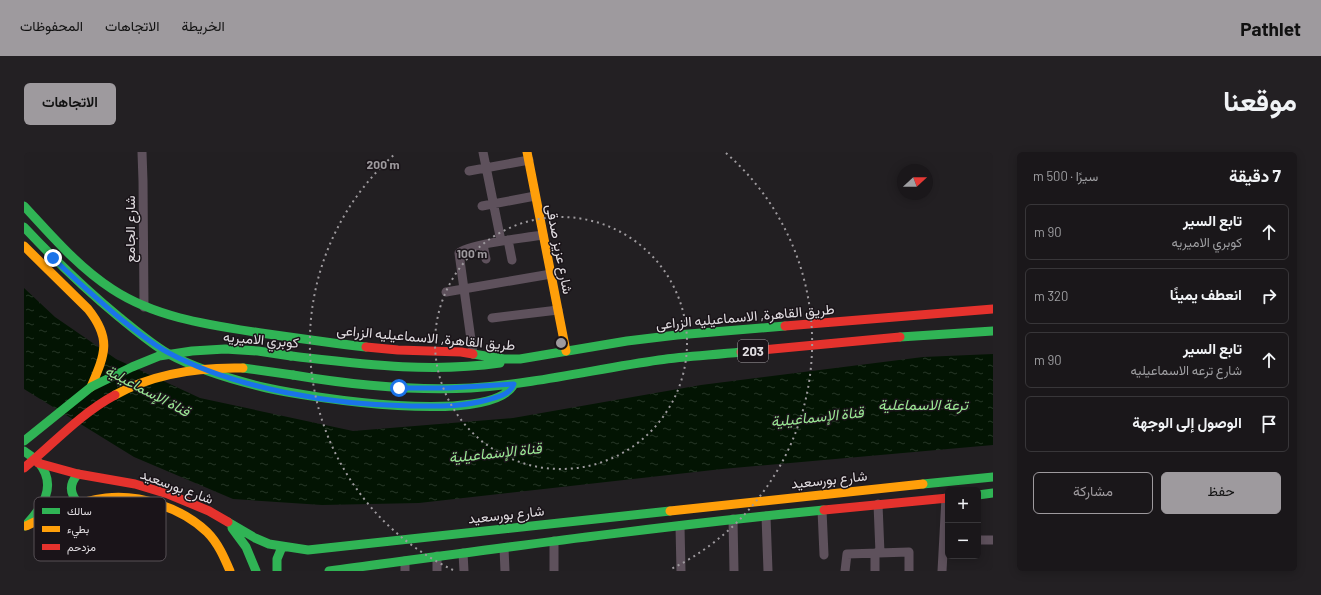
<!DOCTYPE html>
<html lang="ar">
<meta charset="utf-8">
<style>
:root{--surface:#1a171a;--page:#232023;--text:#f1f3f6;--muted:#9f9fa2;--line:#383639;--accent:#9e9a9e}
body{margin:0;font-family:Barlow,Vazirmatn,sans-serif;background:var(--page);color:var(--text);direction:rtl}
.controls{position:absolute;right:12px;bottom:12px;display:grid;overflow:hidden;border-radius:6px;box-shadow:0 2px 10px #0003}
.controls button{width:36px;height:36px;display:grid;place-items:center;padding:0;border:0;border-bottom:1px solid var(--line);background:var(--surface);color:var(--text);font:20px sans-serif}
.compass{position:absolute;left:873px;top:12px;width:36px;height:36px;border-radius:50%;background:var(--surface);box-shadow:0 2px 10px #0003;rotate:69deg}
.stop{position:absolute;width:12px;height:12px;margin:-9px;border:3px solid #1a73e8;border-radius:50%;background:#fff}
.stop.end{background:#1a73e8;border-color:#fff;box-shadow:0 1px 4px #0008}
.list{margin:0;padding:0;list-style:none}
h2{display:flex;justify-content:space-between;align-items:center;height:52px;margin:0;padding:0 16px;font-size:17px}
h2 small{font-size:13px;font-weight:400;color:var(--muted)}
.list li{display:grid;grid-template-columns:26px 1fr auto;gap:12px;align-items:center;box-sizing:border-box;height:56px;margin:0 8px 8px;padding:0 8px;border:1px solid var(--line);border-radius:6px}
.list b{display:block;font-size:15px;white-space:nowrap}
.list p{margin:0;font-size:13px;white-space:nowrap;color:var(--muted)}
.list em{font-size:13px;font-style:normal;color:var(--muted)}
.actions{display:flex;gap:8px;padding:12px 16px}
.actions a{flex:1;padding:9px 0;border:1px solid var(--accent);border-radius:6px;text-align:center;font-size:14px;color:var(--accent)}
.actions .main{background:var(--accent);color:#111}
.icon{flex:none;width:22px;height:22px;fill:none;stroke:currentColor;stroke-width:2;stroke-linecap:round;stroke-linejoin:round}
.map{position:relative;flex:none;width:969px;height:419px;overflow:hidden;direction:ltr;border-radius:6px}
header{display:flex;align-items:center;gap:24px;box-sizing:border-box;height:56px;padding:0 20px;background:var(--accent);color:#111}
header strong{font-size:19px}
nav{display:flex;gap:22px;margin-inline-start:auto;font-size:14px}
.intro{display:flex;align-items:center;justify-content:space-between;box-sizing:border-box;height:96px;padding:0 24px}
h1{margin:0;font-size:28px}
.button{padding:10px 18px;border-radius:6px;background:var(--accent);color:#111;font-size:14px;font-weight:700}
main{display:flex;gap:24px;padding:0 24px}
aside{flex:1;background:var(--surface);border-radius:6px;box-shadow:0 2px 10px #0003}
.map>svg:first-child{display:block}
</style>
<header>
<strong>Pathlet</strong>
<nav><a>الخريطة</a><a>الاتجاهات</a><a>المحفوظات</a></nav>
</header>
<div class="intro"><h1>موقعنا</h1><a class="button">الاتجاهات</a></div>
<main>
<aside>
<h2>7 دقيقة<small>سيرًا · 500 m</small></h2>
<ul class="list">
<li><svg class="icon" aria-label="ahead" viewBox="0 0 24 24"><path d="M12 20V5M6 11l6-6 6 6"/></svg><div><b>تابع السير</b><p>كوبري الاميريه</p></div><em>90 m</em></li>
<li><svg class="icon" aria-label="right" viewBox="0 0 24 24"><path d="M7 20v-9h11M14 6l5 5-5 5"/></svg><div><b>انعطف يمينًا</b></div><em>320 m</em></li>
<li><svg class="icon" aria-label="ahead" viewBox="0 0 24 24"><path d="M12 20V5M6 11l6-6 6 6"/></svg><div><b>تابع السير</b><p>شارع ترعه الاسماعيليه</p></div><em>90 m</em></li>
<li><svg class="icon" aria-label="arrive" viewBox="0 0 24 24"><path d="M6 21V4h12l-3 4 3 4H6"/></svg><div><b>الوصول إلى الوجهة</b></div></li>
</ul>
<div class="actions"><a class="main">حفظ</a><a>مشاركة</a></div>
</aside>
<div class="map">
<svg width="969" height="419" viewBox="0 0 969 419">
<defs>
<pattern id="water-ripples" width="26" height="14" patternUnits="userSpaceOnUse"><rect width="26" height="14" fill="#031403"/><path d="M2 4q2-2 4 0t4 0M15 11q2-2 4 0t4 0" fill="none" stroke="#273627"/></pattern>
</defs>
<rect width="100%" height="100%" fill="#221f22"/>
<path fill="url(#water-ripples)" d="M0,136L31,165L92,207L176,246L329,279L489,266L677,233L899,205L969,202V293L698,317L395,351L298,353L209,347L110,305L0,237Z"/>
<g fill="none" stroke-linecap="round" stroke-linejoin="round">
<path stroke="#5e515c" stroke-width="9" d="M118,0L119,29L120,155
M459,0L477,89
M445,19L505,8
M458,54L511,44
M484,88L488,108
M459,93L462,107
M422,140L527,122
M468,166L534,158
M449,202L435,101C441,93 505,85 519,83
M854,352L856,401
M798,358L800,403
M742,364L744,419
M709,367L710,419
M656,374L657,419
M954,388H969
M530,389V419
M480,396L481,419
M439,401L440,419
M413,404V419
M381,419V409
M821,419L823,402L885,400V419
M851,419V401
M918,419L922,346"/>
<path stroke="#30b455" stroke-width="9" d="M0,54C27,83 54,115 88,137C132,166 186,173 237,181C272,186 307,191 342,195
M0,75C30,107 61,137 95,165C110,177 126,191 143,201C174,218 209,228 243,236C284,245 468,275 490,232
M876,185L969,179
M449,202L480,207H496L603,189L653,183L761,174
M267,204C338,212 405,221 476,211
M269,223C328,233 387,239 447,236C510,232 572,217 635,208C662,204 690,203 717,200
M0,299C5,303 11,306 15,311C34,334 18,356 1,374
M54,322C44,333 46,343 56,353
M899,332L969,325
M954,343L969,341
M204,370L231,386L245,392L284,398L646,359
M208,376L222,395L232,419
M253,419V407L258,395
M305,419C470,397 635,374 800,358"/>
<path stroke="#ff9f0a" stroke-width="9" d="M503,0L542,199
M0,94L64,157C88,187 81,202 67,235
M646,359L899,332
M2,374C27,362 54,349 82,346C116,342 158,356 183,380C194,391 200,405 206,419"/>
<path stroke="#e5322d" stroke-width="9" d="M761,174L969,157
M342,195L374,198L437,200L449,202
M717,200L876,185
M14,311L54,322L111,332L144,342L185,359L204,370
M800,358L924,346"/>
<path stroke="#30b455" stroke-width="9" d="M219,216L269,223
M0,289L67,235L108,215L135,204L168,199L201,197L234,199L267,204"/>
<path stroke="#ff9f0a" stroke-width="9" d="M91,243C130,221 175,215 219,216"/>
<path stroke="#e5322d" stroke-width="9" d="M0,316C30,291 56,262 91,243"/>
</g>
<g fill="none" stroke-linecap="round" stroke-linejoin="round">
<path stroke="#1a73e8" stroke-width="5" d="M29,106C49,126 70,144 92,163C108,176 125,190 143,200C211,237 310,253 387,254C413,254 438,255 463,248C473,245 486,243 490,232L424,236H375"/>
</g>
<g fill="none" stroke="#9e9a9e" stroke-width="2" stroke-dasharray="2 4">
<circle cx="537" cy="191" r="126"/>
<path d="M429 418A252 252 0 0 1 372 1M702 1A252 252 0 0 1 645 418"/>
</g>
<g text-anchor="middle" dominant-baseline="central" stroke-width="3" stroke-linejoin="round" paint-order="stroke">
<rect fill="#1a1419" stroke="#a5a1a5" stroke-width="1" x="714" y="188" width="30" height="22" rx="3"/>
<g font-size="13" font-weight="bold" fill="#e1dde1">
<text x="729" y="199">203</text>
</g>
<g font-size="14" fill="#e1dde1" stroke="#1a1419">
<text transform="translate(105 77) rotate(-90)">شارع الجامع</text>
<text transform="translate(536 97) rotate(79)">شارع عزيز صدقى</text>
<text transform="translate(721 164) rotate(-5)">طريق القاهرة, الاسماعيليه الزراعى</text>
<text transform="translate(402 185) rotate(5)">طريق القاهرة, الاسماعيليه الزراعى</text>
<text transform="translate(237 187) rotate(5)">كوبري الاميريه</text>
<text transform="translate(805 327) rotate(-6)">شارع بورسعيد</text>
<text transform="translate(153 334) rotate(20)">شارع بورسعيد</text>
<text transform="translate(482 362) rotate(-6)">شارع بورسعيد</text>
</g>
<g font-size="15" font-style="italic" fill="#9ae794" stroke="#1a1419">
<text transform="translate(124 238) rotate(28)">قناة الإسماعيلية</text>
<text x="899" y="252">ترعة الاسماعلية</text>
<text transform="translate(793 264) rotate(-6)">قناة الإسماعيلية</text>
<text transform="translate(471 300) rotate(-6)">قناة الإسماعيلية</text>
</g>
</g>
<rect x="10" y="345" width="132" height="64" rx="6" fill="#1a1419" stroke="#565055" stroke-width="1"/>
<rect x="18" y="356" width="18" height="6" fill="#30b455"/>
<rect x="18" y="374" width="18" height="6" fill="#ff9f0a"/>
<rect x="18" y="392" width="18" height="6" fill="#e5322d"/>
<g font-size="11" fill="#e1dde1">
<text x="43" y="363">سالك</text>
<text x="43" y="381">بطيء</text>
<text x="43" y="399">مزدحم</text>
</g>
<circle cx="537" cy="191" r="6" fill="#9e9a9e" stroke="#1a1419" stroke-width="2"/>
<g font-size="12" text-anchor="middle" font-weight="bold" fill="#9e9a9e" stroke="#1a1419" stroke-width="3" stroke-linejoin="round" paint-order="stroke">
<text x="359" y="17">200 m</text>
<text x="448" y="106">100 m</text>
</g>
</svg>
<div class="controls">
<button>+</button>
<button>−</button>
</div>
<svg class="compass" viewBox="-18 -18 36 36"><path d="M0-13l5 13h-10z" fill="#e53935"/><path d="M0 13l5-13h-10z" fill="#9f9fa2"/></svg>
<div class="stop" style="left:375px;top:236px"></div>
<div class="stop end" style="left:29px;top:106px"></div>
</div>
</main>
